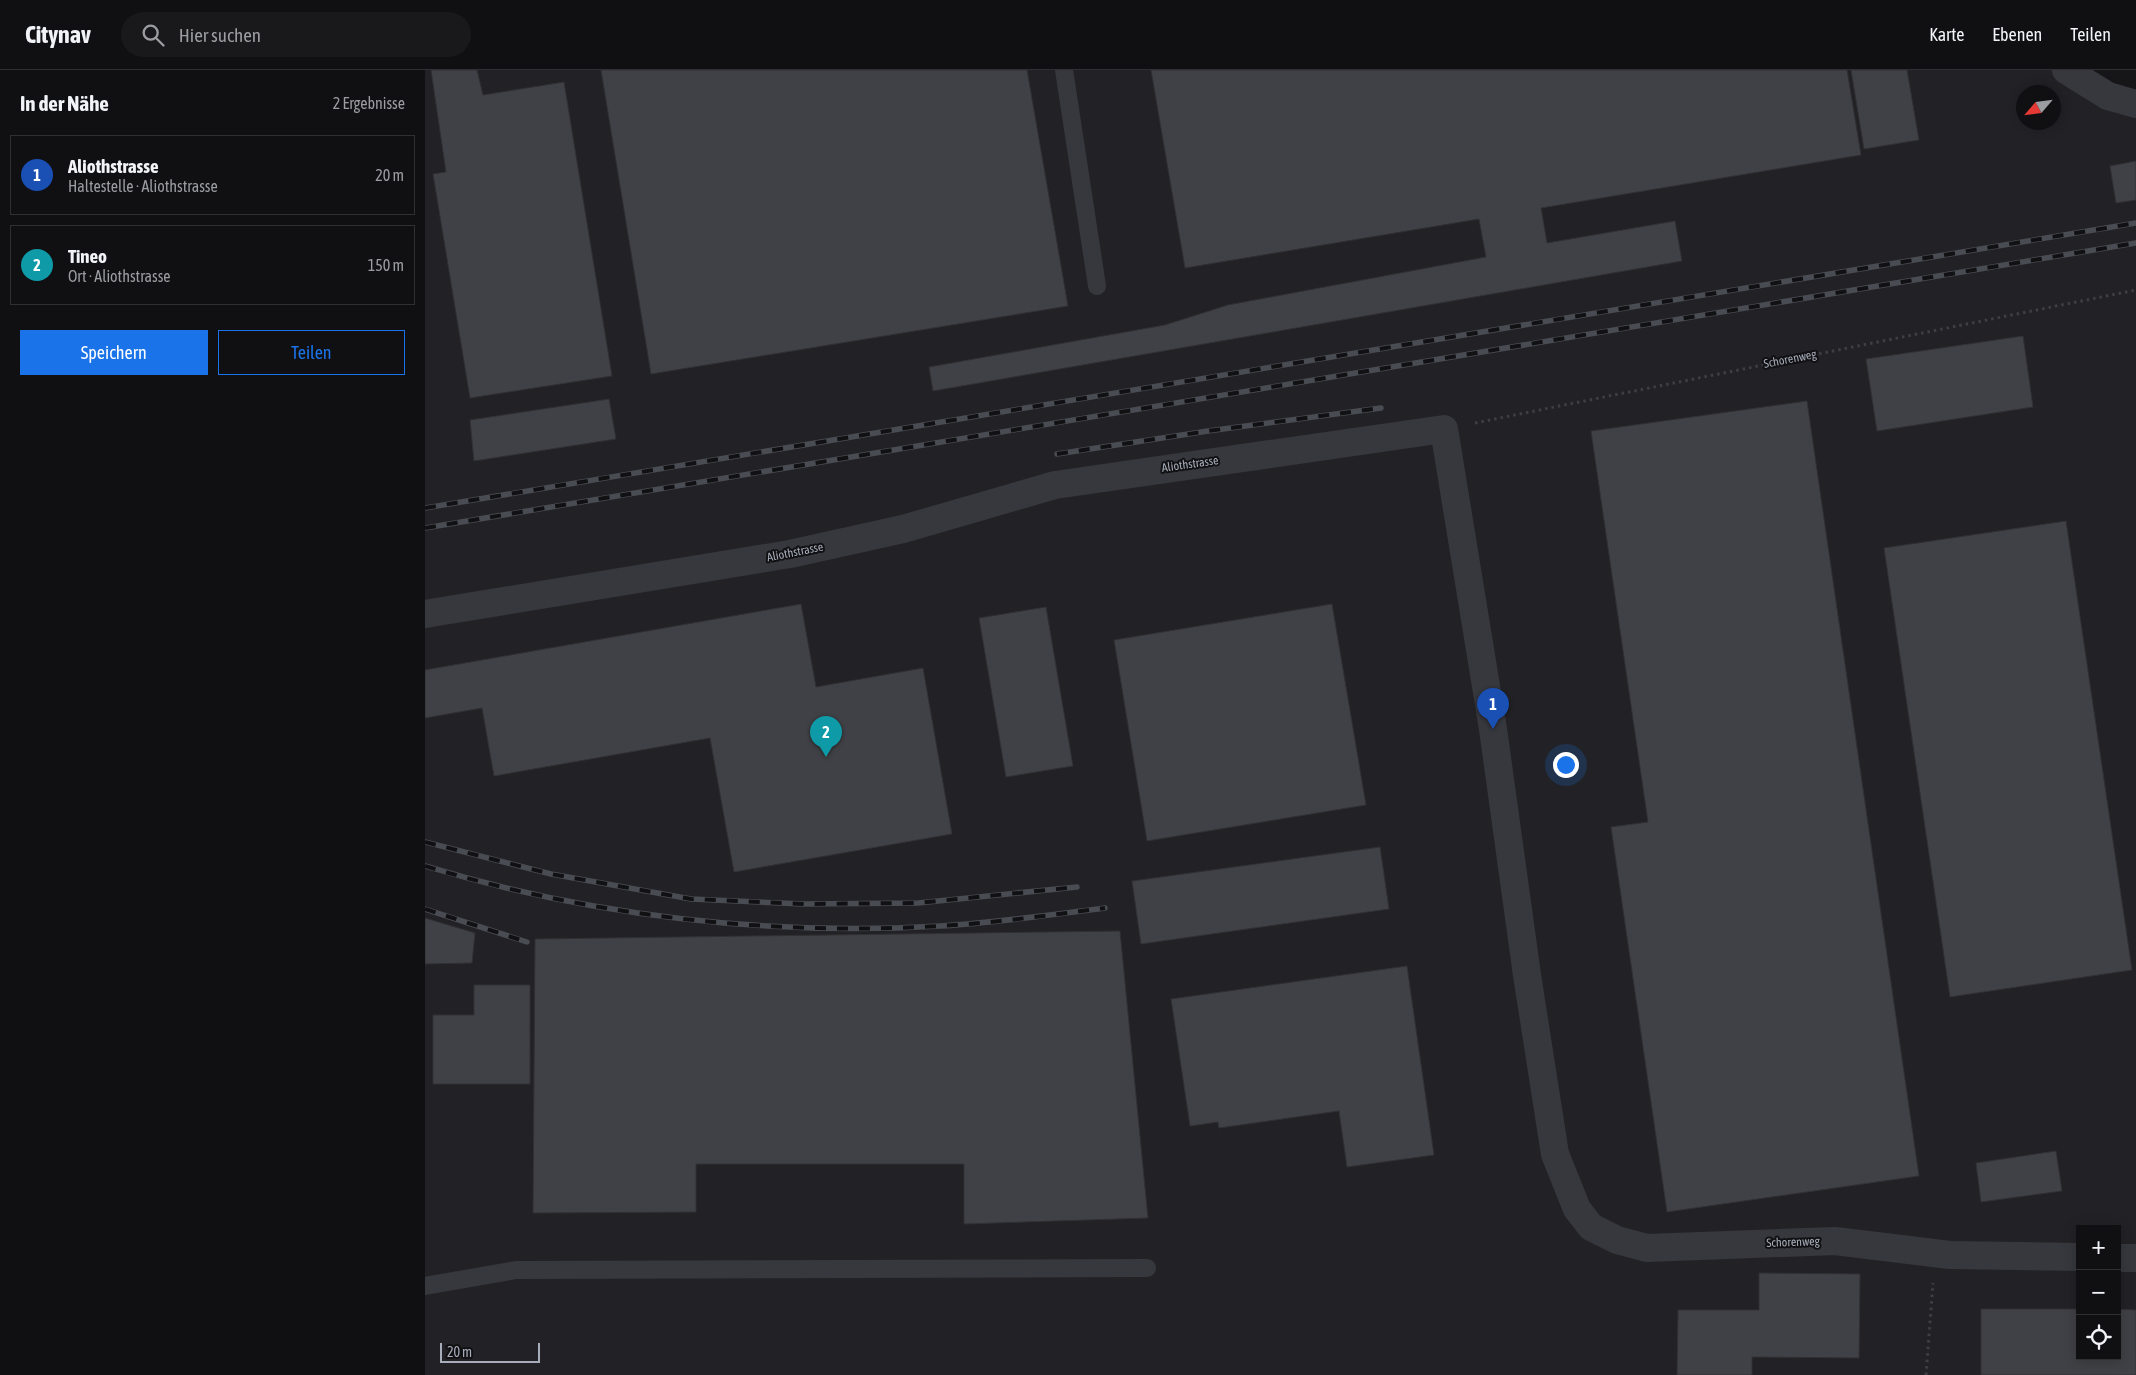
<!DOCTYPE html>
<html lang="de">
<meta charset="utf-8">
<style>
:root{--surface:#101013;--page:#19191c;--text:#f1f3f6;--muted:#9c9da0;--line:#303033;--accent:#1a73e8}
body{margin:0;font-family:"Asap Condensed",sans-serif;background:var(--page);color:var(--text)}
.controls{position:absolute;right:15px;bottom:15px;display:grid;overflow:hidden;border-radius:0px;box-shadow:0 2px 12px #0003}
.controls button{width:45px;height:45px;display:grid;place-items:center;padding:0;border:0;border-bottom:1px solid var(--line);background:var(--surface);color:var(--text);font:25px sans-serif}
.compass{position:absolute;left:1591px;top:15px;width:45px;height:45px;border-radius:50%;background:var(--surface);box-shadow:0 2px 12px #0003;rotate:242deg}
.scale{position:absolute;left:15px;bottom:12px;width:100px;box-sizing:border-box;padding-left:5px;border:2px solid #a7adba;border-top:0;font-size:14px;line-height:18px;white-space:nowrap;color:#a7adba;-webkit-text-stroke:4px #111114;paint-order:stroke}
.you{position:absolute;left:1140px;top:694px;width:18px;height:18px;margin:-12px;border:4px solid #fff;border-radius:50%;background:#1a73e8;box-shadow:0 0 0 8px #1a73e833}
.badge{display:grid;place-items:center;width:32px;height:32px;border-radius:50%;background:var(--accent);color:#fff;font-size:16px;font-weight:700}
.pin{position:absolute;translate:-50% -41px;filter:drop-shadow(0 1px 2px #0008)}
.pin::after{content:'';position:absolute;top:26px;width:18px;height:15px;background:inherit;clip-path:polygon(0 0,100% 0,50% 100%)}
.list{margin:0;padding:0;list-style:none}
h2{display:flex;justify-content:space-between;align-items:center;height:65px;margin:0;padding:0 20px;font-size:21px}
h2 small{font-size:16px;font-weight:400;color:var(--muted)}
.list li{display:grid;grid-template-columns:32px 1fr auto;gap:15px;align-items:center;box-sizing:border-box;height:80px;margin:0 10px 10px;padding:0 10px;border:1px solid var(--line);border-radius:0px}
.list b{display:block;font-size:19px;white-space:nowrap}
.list p{margin:0;font-size:16px;white-space:nowrap;color:var(--muted)}
.list em{font-size:16px;font-style:normal;color:var(--muted)}
.actions{display:flex;gap:10px;padding:15px 20px}
.actions a{flex:1;padding:11px 0;border:1px solid var(--accent);border-radius:0px;text-align:center;font-size:18px;color:var(--accent)}
.actions .main{background:var(--accent);color:#fff}
.icon{flex:none;width:28px;height:28px;fill:none;stroke:currentColor;stroke-width:2;stroke-linecap:round;stroke-linejoin:round}
.map{position:relative;flex:none;width:1711px;height:1305px;overflow:hidden}
header{display:flex;align-items:center;gap:30px;box-sizing:border-box;height:70px;padding:0 25px;background:var(--surface);border-bottom:1px solid var(--line)}
header strong{font-size:24px}
nav{display:flex;gap:28px;margin-inline-start:auto;font-size:18px}
.search{width:350px;height:45px;background:var(--page);display:flex;align-items:center;gap:12px;box-sizing:border-box;padding:0 18px;border-radius:28px;color:var(--muted);font-size:19px}
main{display:flex}
aside{flex:1;background:var(--surface)}
.map>svg:first-child{display:block}
</style>
<header>
<strong>Citynav</strong>
<div class="search"><svg class="icon" aria-label="search" viewBox="0 0 24 24"><circle cx="10" cy="10" r="6"/><path d="M15 15l6 6"/></svg>Hier suchen</div>
<nav><a>Karte</a><a>Ebenen</a><a>Teilen</a></nav>
</header>
<main>
<aside>
<h2>In der Nähe<small>2 Ergebnisse</small></h2>
<ul class="list">
<li><span class="badge" style="background:#1a4fb4">1</span><div><b>Aliothstrasse</b><p>Haltestelle · Aliothstrasse</p></div><em>20 m</em></li>
<li><span class="badge" style="background:#0f9aa8">2</span><div><b>Tineo</b><p>Ort · Aliothstrasse</p></div><em>150 m</em></li>
</ul>
<div class="actions"><a class="main">Speichern</a><a>Teilen</a></div>
</aside>
<div class="map">
<svg width="1711" height="1305" viewBox="0 0 1711 1305">
<rect width="100%" height="100%" fill="#161619"/>
<path fill="#222226" fill-rule="evenodd" d="M0,0H1641L1711,34V1305H0ZM1598,22H1628V52H1598ZM1655,1159H1692V1286H1655Z"/>
<path fill="#404146" stroke="#303035" d="M6,0H52L58,25L139,12L187,306L45,328L8,104L21,102Z
M176,0H602L643,236L226,304Z
M726,0H1422L1436,85L1116,138L1122,173L1250,151L1257,191L508,321L504,297L740,255L803,235L1061,187L1054,149L760,198Z
M1426,0H1482L1494,70L1439,79Z
M1711,91V130L1691,133L1685,96Z
M1598,266L1608,337L1452,361L1441,289Z
M184,329L191,369L49,391L45,350Z
M1382,331L1494,1106L1242,1142L1186,757L1223,752L1166,361Z
M1641,451L1707,900L1525,927L1459,478Z
M376,534L391,617L498,598L527,764L309,802L285,668L69,706L57,638L0,648V600Z
M907,534L941,735L722,771L689,570Z
M621,537L648,696L581,707L554,548Z
M955,777L964,839L716,874L707,811Z
M0,848L50,863L47,893L0,894Z
M695,861L723,1148L539,1154V1094H271V1142L108,1143L110,869Z
M982,896L1009,1085L922,1097L914,1041L794,1058L793,1052L765,1056L746,929Z
M49,915H105V1014H8V945H49Z
M1631,1081L1637,1121L1556,1132L1551,1093Z
M1334,1203L1435,1204L1434,1288L1327,1287V1305H1252L1253,1240H1334Z
M1556,1239H1655V1286H1692V1239L1711,1240V1305H1556Z"/>
<g fill="none" stroke-linecap="round" stroke-linejoin="round">
<path stroke="#3d3f45" stroke-width="3" stroke-dasharray="2.5 4" stroke-linecap="butt" d="M1050,353L1711,220
M1501,1305L1508,1213"/>
<path stroke="#37383e" stroke-width="18" d="M639,0L672,216
M0,1216L91,1200L722,1198"/>
<path stroke="#37383e" stroke-width="28" d="M1641,0L1683,26L1711,34
M0,544L365,484L478,459L630,415L1019,359L1068,659L1102,905L1130,1084L1152,1139L1166,1157L1192,1170L1222,1178L1410,1171L1525,1185L1655,1187
M1692,1188H1711"/>
<defs>
<path id="rail" d="M632,384L783,361L956,338
M0,438L1711,153
M0,458L1711,173
M0,772L126,804L266,829L379,834L493,833L652,817
M0,796C165,846 343,866 515,856C570,853 625,845 680,838
M0,839L102,872"/>
</defs>
<use href="#rail" stroke="#4a4c53" stroke-width="5.5"/>
<use href="#rail" stroke="#111114" stroke-width="4" stroke-dasharray="11" stroke-linecap="butt"/>
</g>
<g text-anchor="middle" dominant-baseline="central" stroke-width="4" stroke-linejoin="round" paint-order="stroke">
<g font-size="12" fill="#a7adba" stroke="#111114">
<text transform="translate(1365 289) rotate(-11)">Schorenweg</text>
<text transform="translate(765 394) rotate(-8)">Aliothstrasse</text>
<text transform="translate(370 482) rotate(-11)">Aliothstrasse</text>
<text transform="translate(1368 1172) rotate(-2)">Schorenweg</text>
</g>
</g>
</svg>
<div class="controls">
<button>+</button>
<button>−</button>
<button><svg class="icon" aria-label="locate" viewBox="0 0 24 24"><circle cx="12" cy="12" r="6"/><path d="M12 2v4M12 18v4M2 12h4M18 12h4"/></svg></button>
</div>
<svg class="compass" viewBox="-18 -18 36 36"><path d="M0-13l5 13h-10z" fill="#e53935"/><path d="M0 13l5-13h-10z" fill="#9c9da0"/></svg>
<div class="scale">20 m</div>
<div class="you"></div>
<div class="pin badge" style="left:1068px;top:659px;background:#1a4fb4">1</div>
<div class="pin badge" style="left:401px;top:687px;background:#0f9aa8">2</div>
</div>
</main>
